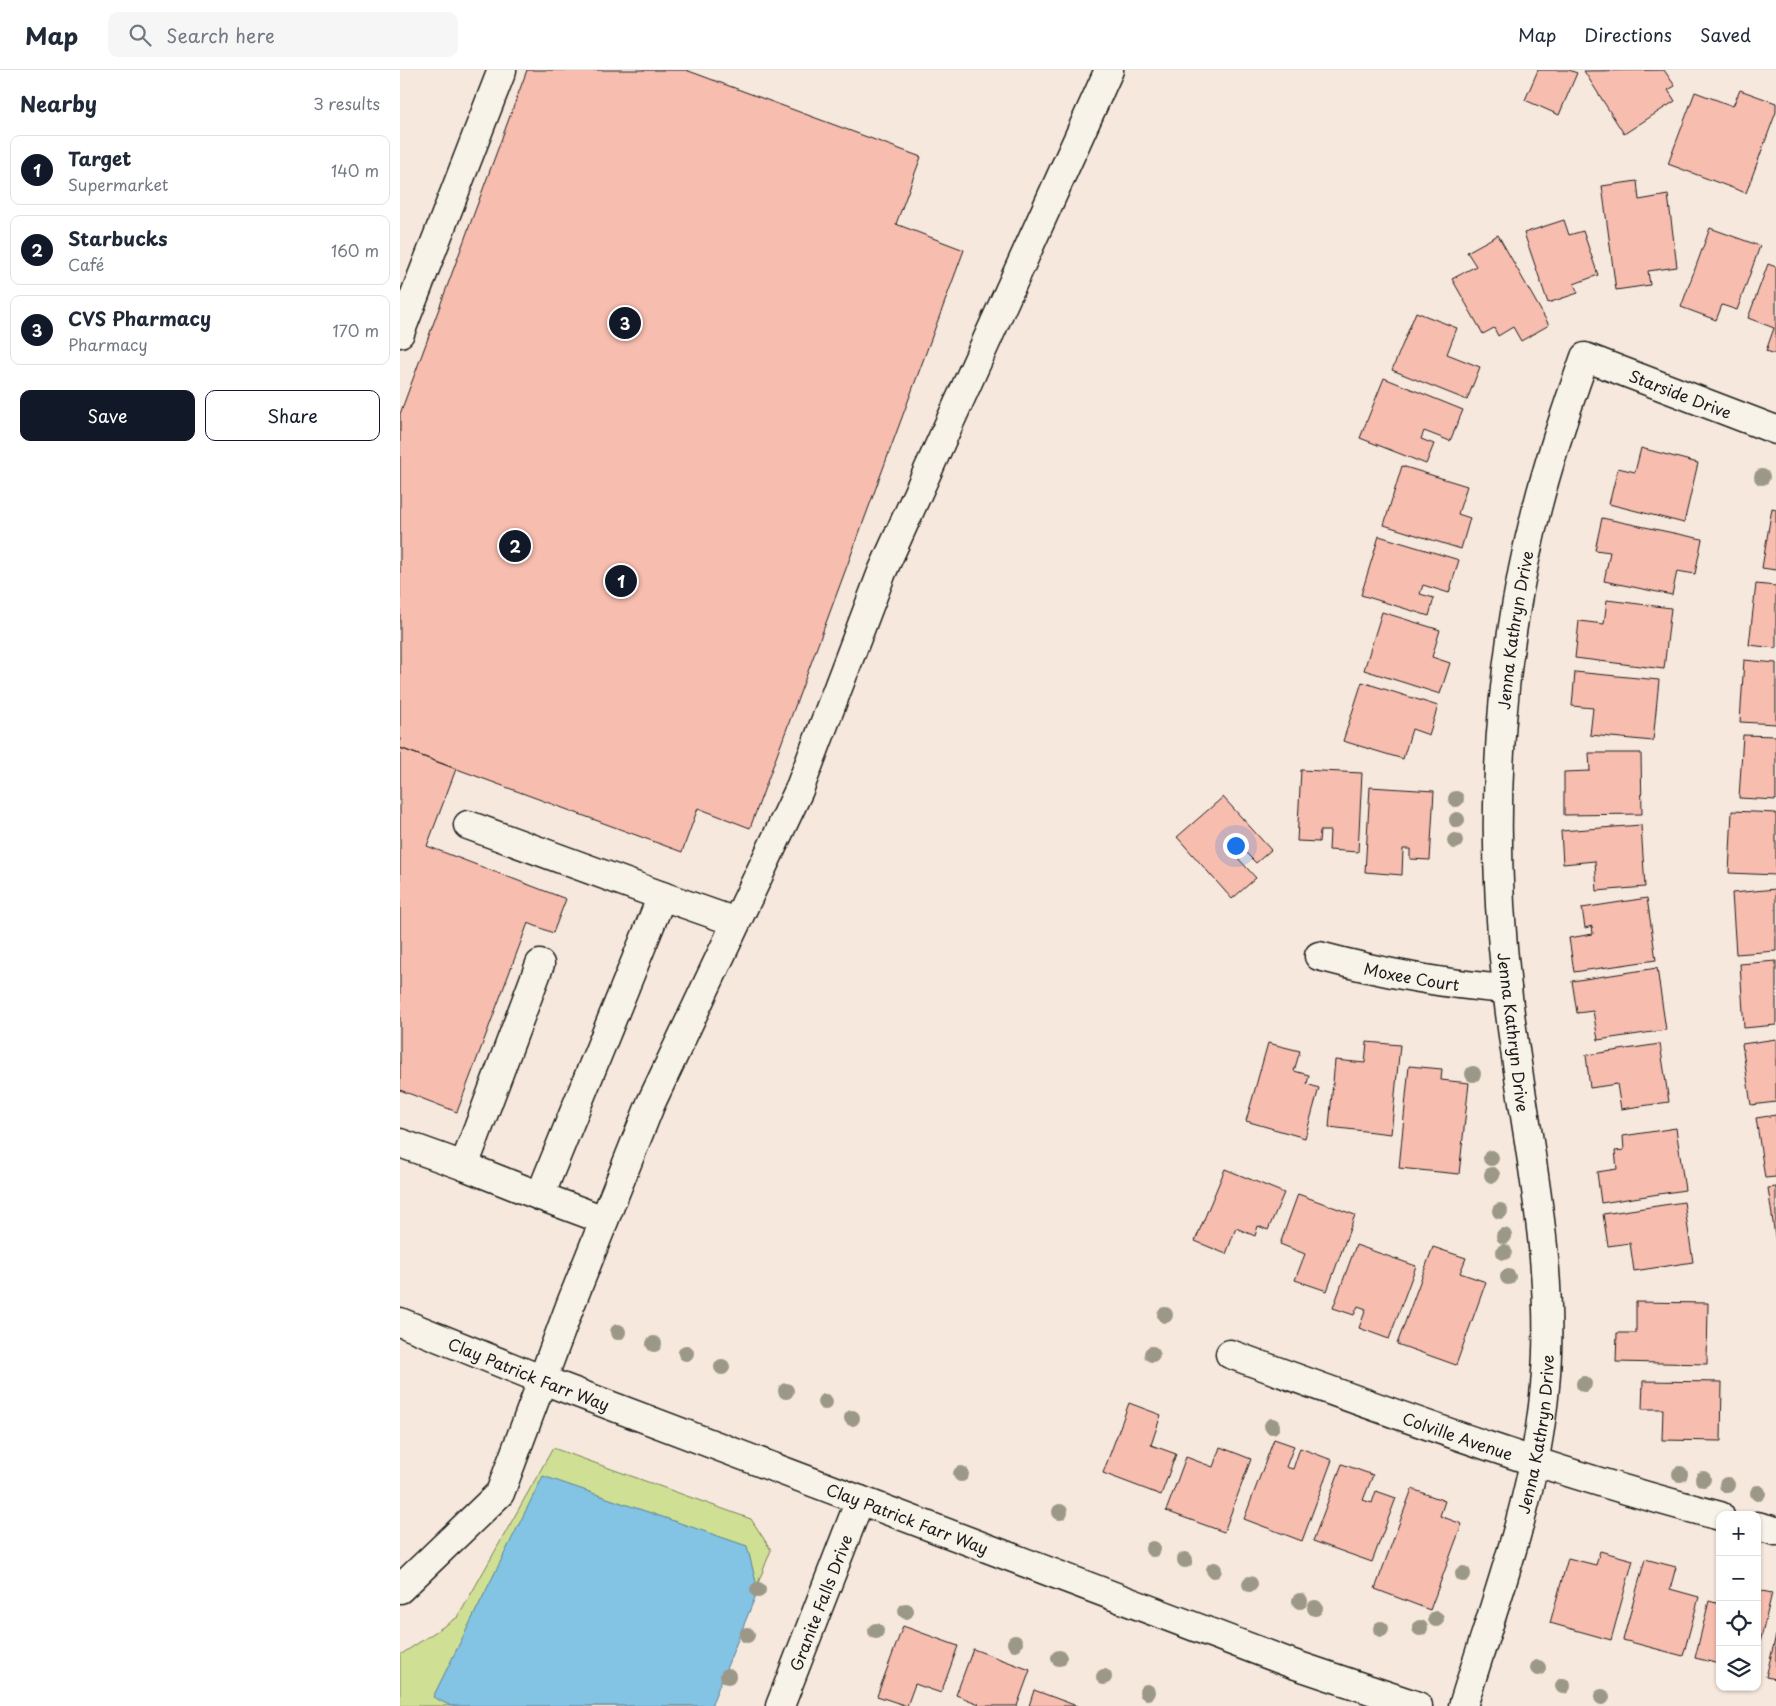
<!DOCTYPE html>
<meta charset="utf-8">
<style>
:root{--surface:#fff;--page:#f6f6f7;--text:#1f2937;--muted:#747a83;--line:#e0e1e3;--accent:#111827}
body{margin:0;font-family:"Playpen Sans",sans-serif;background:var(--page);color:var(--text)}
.controls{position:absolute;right:15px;bottom:15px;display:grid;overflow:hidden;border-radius:10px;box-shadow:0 1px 4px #0004}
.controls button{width:45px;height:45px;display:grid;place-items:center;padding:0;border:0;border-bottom:1px solid var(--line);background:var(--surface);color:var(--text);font:25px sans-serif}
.you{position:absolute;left:835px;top:775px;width:18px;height:18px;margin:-12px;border:4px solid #fff;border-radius:50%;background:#1a73e8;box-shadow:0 0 0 8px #1a73e833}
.badge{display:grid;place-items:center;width:32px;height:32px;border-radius:50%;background:var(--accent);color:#fff;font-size:16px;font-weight:700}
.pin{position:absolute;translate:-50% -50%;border:2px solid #fff;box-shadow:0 1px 5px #0006}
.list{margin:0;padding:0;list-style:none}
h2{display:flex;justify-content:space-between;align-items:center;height:65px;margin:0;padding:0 20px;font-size:21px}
h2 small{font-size:16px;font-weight:400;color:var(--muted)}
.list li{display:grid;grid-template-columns:32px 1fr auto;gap:15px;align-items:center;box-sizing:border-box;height:70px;margin:0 10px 10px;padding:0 10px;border:1px solid var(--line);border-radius:10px}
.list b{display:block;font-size:19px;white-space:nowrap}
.list p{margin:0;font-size:16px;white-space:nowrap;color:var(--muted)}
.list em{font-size:16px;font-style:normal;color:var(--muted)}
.actions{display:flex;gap:10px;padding:15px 20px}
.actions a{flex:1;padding:11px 0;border:1px solid var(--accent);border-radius:10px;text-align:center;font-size:18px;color:var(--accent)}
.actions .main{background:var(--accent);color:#fff}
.icon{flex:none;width:28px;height:28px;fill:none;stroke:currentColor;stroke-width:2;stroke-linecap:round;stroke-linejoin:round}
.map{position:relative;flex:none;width:1376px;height:1636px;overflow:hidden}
header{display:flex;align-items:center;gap:30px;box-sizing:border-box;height:70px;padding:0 25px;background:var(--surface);border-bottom:1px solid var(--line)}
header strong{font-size:24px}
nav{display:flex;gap:28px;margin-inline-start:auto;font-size:18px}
.search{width:350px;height:45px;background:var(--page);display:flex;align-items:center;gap:12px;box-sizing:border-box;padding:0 18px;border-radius:10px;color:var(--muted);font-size:19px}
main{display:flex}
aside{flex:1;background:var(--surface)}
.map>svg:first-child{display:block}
</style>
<header>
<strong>Map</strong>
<div class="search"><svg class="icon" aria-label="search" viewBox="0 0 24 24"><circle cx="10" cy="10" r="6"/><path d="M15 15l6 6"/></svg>Search here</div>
<nav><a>Map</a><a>Directions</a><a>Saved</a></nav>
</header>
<main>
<aside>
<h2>Nearby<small>3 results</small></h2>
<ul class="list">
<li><span class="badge">1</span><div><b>Target</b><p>Supermarket</p></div><em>140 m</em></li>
<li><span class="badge">2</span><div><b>Starbucks</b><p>Café</p></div><em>160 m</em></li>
<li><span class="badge">3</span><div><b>CVS Pharmacy</b><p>Pharmacy</p></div><em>170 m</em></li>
</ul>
<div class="actions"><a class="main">Save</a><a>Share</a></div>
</aside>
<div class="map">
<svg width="1376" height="1636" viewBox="0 0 1376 1636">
<rect width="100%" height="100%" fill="#f7e8dd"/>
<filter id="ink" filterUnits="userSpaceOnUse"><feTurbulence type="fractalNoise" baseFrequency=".02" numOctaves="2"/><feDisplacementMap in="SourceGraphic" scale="10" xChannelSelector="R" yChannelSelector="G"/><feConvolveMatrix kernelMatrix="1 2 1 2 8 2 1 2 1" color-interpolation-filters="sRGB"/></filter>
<g filter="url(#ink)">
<path fill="#cfe094" stroke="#767e58" d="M153,1378L351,1449L371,1480L310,1636H0V1585L58,1547Z"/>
<path fill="#83c3e4" stroke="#5a8094" d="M143,1406L347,1476L358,1520L311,1636H51L33,1627Z"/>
<path fill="#f7bdaf" stroke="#1c1c1c" d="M127,0H286L521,87L496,154L564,180L350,758L298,738L282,782L0,678V344Z
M1138,0H1169L1177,3L1159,45L1125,30Z
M1264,0L1275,16L1268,20L1275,31L1224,64L1184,1Z
M1340,20L1376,33V42L1346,123L1268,94L1295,22L1333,36Z
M1237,111L1239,130L1268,125L1277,197L1248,201L1250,215L1216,220L1202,116Z
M1164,150L1169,165L1183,161L1198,205L1174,214L1178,223L1148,233L1124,163Z
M1310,158L1360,176L1337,240L1322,235L1316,250L1281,237Z
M1098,165L1149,255L1121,271L1113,257L1098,266L1094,258L1083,264L1052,209L1076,196L1067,182Z
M1368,194L1376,197V284L1366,281L1374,258L1348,248Z
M1016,242L1057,258L1047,284L1080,297L1067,330L992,300Z
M984,308L1063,340L1050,371L1024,361L1021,369L1034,374L1026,394L960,368Z
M1241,378L1298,393L1284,453L1209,434L1218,398L1235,402Z
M1002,396L1067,416L1058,444L1070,448L1061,479L984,455Z
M1372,438L1376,439V500L1362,498Z
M1202,448L1302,469L1295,504L1277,501L1272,525L1204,511L1210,482L1195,480Z
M979,466L1059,490L1049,523L1023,515L1020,524L1034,528L1029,546L961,525Z
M1356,514L1376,516V578L1349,575Z
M1207,530L1271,538L1264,599L1175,588L1179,551L1204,554Z
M982,542L1040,560L1032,587L1050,593L1040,624L964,600Z
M1344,590L1376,593V654L1340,652Z
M1175,602L1259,610L1253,671L1190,665L1193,638L1172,636Z
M962,612L1038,636L1029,665L1012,659L1003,689L943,671Z
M1343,665L1376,666V730L1339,728Z
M0,678L56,699L27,776L166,829L153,863L128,853L57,1042L0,1020Z
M1189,683H1241L1242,744L1164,745V702L1190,701Z
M901,700L962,703L958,782L929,780L930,761H920L919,772L897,771Z
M970,717L1034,721L1030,790L1010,789V779H1003L1002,805L965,802Z
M823,727L871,780L856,793L844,781L837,787L856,808L832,829L777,767Z
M1332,741L1376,743V805L1329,803Z
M1241,755L1245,817L1197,821L1195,791L1163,794L1161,761Z
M1376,819V881L1336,884L1332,823Z
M1247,828L1256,890L1174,902L1169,868L1193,864L1192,856L1185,858L1182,838Z
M1376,891V955L1344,958L1340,894Z
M1257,898L1266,960L1198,970L1193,941L1177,943L1172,911Z
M1376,969V1032L1351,1035L1342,974Z
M967,972L1000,975L991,1064L929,1057L935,990L965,993Z
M868,973L900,981L894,1001L909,1005L907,1014L919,1018L905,1068L846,1051Z
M1260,974L1269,1032L1221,1039L1217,1014L1190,1018L1186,985Z
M1009,996L1042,999L1041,1010L1069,1013L1059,1104L999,1098Z
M1376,1045V1107L1365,1108L1356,1048Z
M1276,1058L1285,1120L1201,1133L1197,1102L1217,1099L1215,1081L1224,1080L1223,1066Z
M825,1099L884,1123L868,1160L858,1156L855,1166L836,1158L826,1184L795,1171Z
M1376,1117V1173L1368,1118Z
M898,1124L955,1145L927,1221L895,1210L905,1184L880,1174Z
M1284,1132L1293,1192L1234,1201L1230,1173L1208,1176L1203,1144Z
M956,1175L1016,1196L989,1269L959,1258L966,1239L958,1236L954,1245L933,1238Z
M1033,1177L1066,1188L1060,1203L1086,1212L1056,1295L997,1274Z
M1236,1232L1308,1233L1307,1294L1216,1292L1217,1263H1236Z
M1243,1311L1322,1312L1321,1371L1262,1370L1263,1339H1242Z
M729,1333L761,1345L751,1375L776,1384L761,1425L703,1403Z
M874,1369L894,1376L886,1397L893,1399L900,1378L932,1390L902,1471L844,1449Z
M820,1377L851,1389L824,1462L766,1441L786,1387L813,1397Z
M942,1394L973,1405L963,1430L972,1433L976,1421L996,1428L972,1492L913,1471Z
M1012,1419L1045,1431L1040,1446L1062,1454L1030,1540L975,1519Z
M1200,1481L1233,1490L1211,1570L1150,1553L1168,1488L1196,1495Z
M1245,1489L1276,1497L1270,1519L1299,1527L1283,1586L1223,1570Z
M1357,1520L1372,1523L1357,1585Z
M1309,1531L1320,1534V1594L1295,1588Z
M503,1556L558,1576L541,1623L515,1614L507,1636L477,1626Z
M1376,1565V1609L1366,1607Z
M573,1579L630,1600L617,1636H579V1634L556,1625Z
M634,1620L677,1636H629Z"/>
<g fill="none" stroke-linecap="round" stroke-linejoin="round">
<defs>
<g id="minor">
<path d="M0,263L102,0"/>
<path d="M68,755L262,826"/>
<path id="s1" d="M919,886C983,903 1041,914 1107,919"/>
<path d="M140,894L64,1096L140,1126"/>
<path d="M0,1073L64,1096"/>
<path d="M204,1150L140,1126L262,826L336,852"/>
<path id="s2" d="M0,1252L143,1310L893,1594L1018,1636"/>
<path id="s3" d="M830,1284C992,1343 1153,1403 1320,1446"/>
<path d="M1357,1456L1376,1461"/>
<path d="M0,1519L100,1423L170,1236L251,1033L399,720L482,502L709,0"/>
<path id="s4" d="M380,1636L460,1430"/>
<path id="s5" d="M1063,1636C1095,1531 1136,1426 1145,1316C1157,1183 1121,1050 1107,918C1089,758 1097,595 1137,438C1150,387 1167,337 1185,287L1376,360"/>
</g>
</defs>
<use href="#minor" stroke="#1c1c1c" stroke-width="31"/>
<use href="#minor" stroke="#f7f3e8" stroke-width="28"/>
</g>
<g fill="#9c9887">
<circle cx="1362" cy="407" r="8"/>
<circle cx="1056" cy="729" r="8"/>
<circle cx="1057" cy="750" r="8"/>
<circle cx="1055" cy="771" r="8"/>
<circle cx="1073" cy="1004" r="8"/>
<circle cx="1091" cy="1088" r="8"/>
<circle cx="1092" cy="1105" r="8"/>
<circle cx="1100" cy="1141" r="8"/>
<circle cx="1104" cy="1166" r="8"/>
<circle cx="1104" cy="1182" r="8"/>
<circle cx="1108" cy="1207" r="8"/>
<circle cx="765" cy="1245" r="8"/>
<circle cx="218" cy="1262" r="8"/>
<circle cx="254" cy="1274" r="8"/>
<circle cx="286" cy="1283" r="8"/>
<circle cx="752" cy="1284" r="8"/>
<circle cx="322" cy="1297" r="8"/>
<circle cx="1184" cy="1314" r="8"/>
<circle cx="386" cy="1321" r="8"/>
<circle cx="425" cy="1332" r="8"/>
<circle cx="452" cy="1348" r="8"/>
<circle cx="872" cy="1356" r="8"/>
<circle cx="561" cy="1404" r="8"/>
<circle cx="1280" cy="1404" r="8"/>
<circle cx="1303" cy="1409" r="8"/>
<circle cx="1327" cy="1415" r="8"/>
<circle cx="1358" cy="1423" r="8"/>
<circle cx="660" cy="1442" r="8"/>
<circle cx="753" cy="1479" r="8"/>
<circle cx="785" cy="1490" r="8"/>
<circle cx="814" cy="1500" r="8"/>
<circle cx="1063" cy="1504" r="8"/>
<circle cx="850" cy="1514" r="8"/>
<circle cx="358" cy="1520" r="8"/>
<circle cx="900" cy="1531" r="8"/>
<circle cx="915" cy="1538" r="8"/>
<circle cx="506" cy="1541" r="8"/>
<circle cx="1036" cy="1549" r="8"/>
<circle cx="1020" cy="1558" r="8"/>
<circle cx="981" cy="1559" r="8"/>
<circle cx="476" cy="1561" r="8"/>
<circle cx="347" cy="1565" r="8"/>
<circle cx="615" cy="1573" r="8"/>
<circle cx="659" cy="1588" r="8"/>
<circle cx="1138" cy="1598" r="8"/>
<circle cx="328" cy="1606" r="8"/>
<circle cx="704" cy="1607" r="8"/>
<circle cx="1163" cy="1616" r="8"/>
<circle cx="747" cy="1622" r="8"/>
<circle cx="1202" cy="1627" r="8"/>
</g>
</g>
<g text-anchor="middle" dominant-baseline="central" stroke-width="5" stroke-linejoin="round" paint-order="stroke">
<g font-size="16" fill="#1c1c1c" stroke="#f7f3e8">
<text stroke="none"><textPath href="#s5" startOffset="1476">Starside Drive</textPath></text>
<text stroke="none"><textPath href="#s5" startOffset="1091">Jenna Kathryn Drive</textPath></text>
<text stroke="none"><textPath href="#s1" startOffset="95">Moxee Court</textPath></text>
<text transform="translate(1114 962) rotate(83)">Jenna Kathryn Drive</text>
<text stroke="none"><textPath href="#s2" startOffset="139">Clay Patrick Farr Way</textPath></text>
<text stroke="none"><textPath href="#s5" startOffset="282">Jenna Kathryn Drive</textPath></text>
<text stroke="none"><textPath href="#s3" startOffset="242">Colville Avenue</textPath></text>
<text stroke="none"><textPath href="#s2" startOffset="544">Clay Patrick Farr Way</textPath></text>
<text stroke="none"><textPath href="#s4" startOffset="111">Granite Falls Drive</textPath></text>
</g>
</g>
</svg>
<div class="controls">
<button>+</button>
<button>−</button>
<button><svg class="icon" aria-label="locate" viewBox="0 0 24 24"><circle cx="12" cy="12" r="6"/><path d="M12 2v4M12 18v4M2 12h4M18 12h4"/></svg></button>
<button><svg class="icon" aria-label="layers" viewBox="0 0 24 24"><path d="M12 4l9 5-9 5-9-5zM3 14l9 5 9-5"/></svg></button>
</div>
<div class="you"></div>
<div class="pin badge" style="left:221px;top:511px">1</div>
<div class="pin badge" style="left:115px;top:476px">2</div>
<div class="pin badge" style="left:225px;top:253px">3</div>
</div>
</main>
